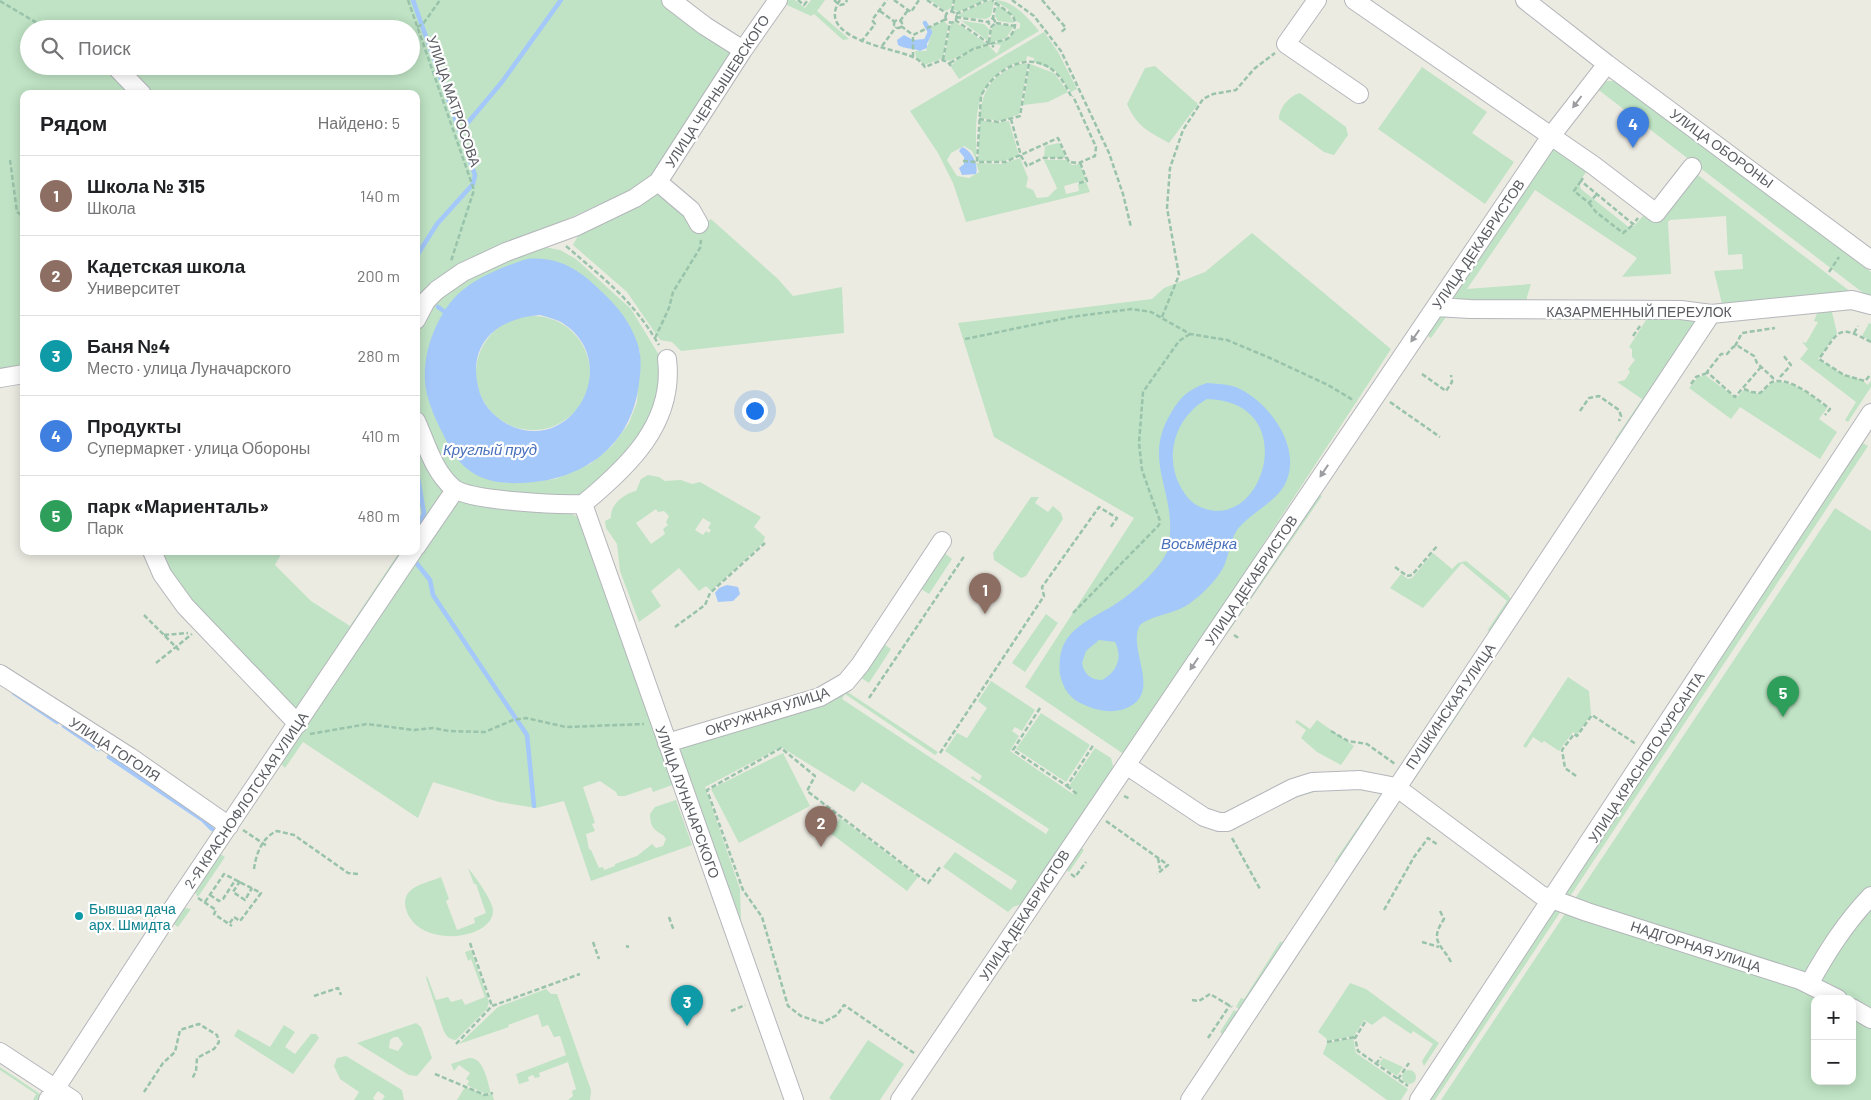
<!DOCTYPE html>
<html lang="ru">
<meta charset="utf-8">
<style>
:root{--surface:#fff;--page:#f6f6f6;--text:#202124;--muted:#757577;--line:#e0e0e0;--accent:#7c3aed}
body{margin:0;font-family:Barlow,sans-serif;background:var(--page);color:var(--text)}
.controls{position:absolute;right:15px;bottom:15px;display:grid;overflow:hidden;border-radius:10px;box-shadow:0 2px 12px #0003}
.controls button{width:45px;height:45px;display:grid;place-items:center;padding:0;border:0;border-bottom:1px solid var(--line);background:var(--surface);color:var(--text);font:25px sans-serif}
.you{position:absolute;left:754px;top:410px;width:18px;height:18px;margin:-12px;border:4px solid #fff;border-radius:50%;background:#1a73e8;box-shadow:0 0 0 8px #1a73e833}
.badge{display:grid;place-items:center;width:32px;height:32px;border-radius:50%;background:var(--accent);color:#fff;font-size:16px;font-weight:700}
.pin{position:absolute;translate:-50% -41px;filter:drop-shadow(0 1px 2px #0008)}
.pin::after{content:'';position:absolute;top:26px;width:18px;height:15px;background:inherit;clip-path:polygon(0 0,100% 0,50% 100%)}
.list{margin:0;padding:0;list-style:none}
h2{display:flex;justify-content:space-between;align-items:center;height:65px;margin:0;padding:0 20px;font-size:21px}
h2 small{font-size:16px;font-weight:400;color:var(--muted)}
.list li{display:grid;grid-template-columns:32px 1fr auto;gap:15px;align-items:center;box-sizing:border-box;height:80px;padding:0 20px;border-top:1px solid var(--line)}
.list b{display:block;font-size:19px;white-space:nowrap}
.list p{margin:0;font-size:16px;white-space:nowrap;color:var(--muted)}
.list em{font-size:16px;font-style:normal;color:var(--muted)}
.icon{flex:none;width:28px;height:28px;fill:none;stroke:currentColor;stroke-width:2;stroke-linecap:round;stroke-linejoin:round}
.map{position:relative;flex:none;width:1871px;height:1100px;overflow:hidden}
.search{position:absolute;background:var(--surface);box-shadow:0 2px 12px #0003;left:20px;top:20px;width:400px;height:55px;display:flex;align-items:center;gap:12px;box-sizing:border-box;padding:0 18px;border-radius:28px;color:var(--muted);font-size:19px}
.panel{position:absolute;background:var(--surface);box-shadow:0 2px 12px #0003;left:20px;top:90px;width:400px;height:465px;border-radius:10px}
.map>svg:first-child{display:block}
</style>
<div class="map">
<svg width="1871" height="1100" viewBox="0 0 1871 1100">
<rect width="100%" height="100%" fill="#ecebe2"/>
<path fill="#bfe3c4" fill-rule="evenodd" d="M0,0H664L735,53L652,181L447,273L421,294L416,291V94H24V370L0,374ZM29,29H411V66H29Z
M787,0H795L805,8L811,0H825L817,11L849,39L843,40L814,14L811,16L787,5Z
M930,0H953L951,8L945,11Z
M955,0H985L958,12L953,9Z
M990,0L994,2L991,16L986,19L959,17V14Z
M994,0C1013,0 1027,17 1039,31L959,79L951,67C957,56 975,49 988,45L997,54L1001,45L992,44L1008,39L1015,30L1020,28V23L1016,21L1008,9Z
M997,4L1009,13L1014,23L998,21L995,16Z
M959,19L963,21L984,24L989,29L988,41Z
M944,21L948,25L943,58L924,65L916,57L915,51H926L931,35L930,27Z
M955,22L987,44L949,61L944,59L951,23Z
M997,24L1014,26L1006,38L990,43L992,28Z
M1044,32L1058,52L1077,89L1071,92L1056,71L1034,62V58L1027,56L1026,61C1016,62 1009,65 1001,71C971,93 977,127 976,160L972,151L964,146L951,153L947,160L957,176L969,178L979,172L976,163L1001,164L1020,158L1028,178L1026,187L1033,190L1037,198L1048,197L1057,188L1044,160H1067L1072,165L1080,164L1086,180L1064,186L1066,194L1079,191L1078,184L1086,182L1090,192L966,222L953,183L938,153L910,111Z
M1018,64H1028L1019,114L1002,121L980,118C982,88 992,77 1018,64Z
M1030,64L1054,73L1068,92L1048,102L1023,105Z
M1155,66L1198,104L1169,143C1148,131 1137,127 1127,104L1145,68Z
M1422,67L1487,112L1472,133L1514,162L1485,204L1378,129Z
M1603,81H1616L1871,272V299L1596,88Z
M1300,93L1346,127L1348,135L1334,155L1324,152L1279,119C1279,108 1289,96 1300,93Z
M980,120L997,123L1009,121L1019,156L1003,161H978Z
M1059,143L1066,158L1044,157L1045,146Z
M1554,145L1587,171L1579,182L1581,189L1631,229L1644,215L1655,222L1694,172L1851,292L1723,308L1714,271L1743,269L1742,254L1728,255L1726,216L1670,220L1668,222L1671,274L1622,277L1637,258L1535,190L1467,289L1531,284L1527,297V306L1459,303L1453,296Z
M663,190L698,229L711,219L778,279L793,296L842,287L844,333L681,351L672,342L660,340L627,292L573,245L581,230Z
M1252,233L1391,349L1125,755L1025,687L1134,518L994,437L958,323L1152,299L1164,288L1205,272Z
M539,246L560,250L576,259L631,309L659,355L663,383L646,433L596,486L575,500L497,492L460,484L449,475L416,409V340L429,307L464,278ZM527,259L631,329L640,352L637,402L629,423L612,446L590,464L555,479L511,483L494,481L457,458L435,416L468,286Z
M1847,304L1863,309L1860,313L1853,308H1831L1837,333L1818,359L1844,375L1862,380L1868,385L1871,381V387L1848,422L1845,420L1856,402L1800,359L1808,349L1802,342L1806,343L1818,322L1814,321L1818,311L1718,322L1706,339L1716,320Z
M1437,313L1494,317H1446L1431,338L1423,333Z
M1646,313L1693,319L1695,325L1617,440L1615,439L1642,399L1617,382L1625,380L1630,372L1628,369L1635,360L1632,357V349L1629,347L1646,320Z
M476 373a57 57 0 1 1 114 0a57 57 0 1 1-114 0Z
M1869,323L1871,324V341L1862,336Z
M1705,375L1736,398L1744,390L1760,394C1764,391 1768,385 1772,383C1790,377 1815,398 1827,408L1819,419L1837,432L1820,459L1740,407L1731,419L1689,388L1697,378Z
M416,436L444,494L416,540V524L421,514L416,484Z
M1861,442L1868,446L1567,901L1561,899Z
M648,475L659,477L665,481L681,480L692,484L700,482L761,517L754,527L765,537L763,543L711,591L706,586L699,591L679,568L651,591L661,606L639,622L620,571L617,544L606,528L605,521L611,518C610,504 624,494 636,491L641,479ZM656,509L658,512L664,511L669,516L666,522L668,525L663,529L665,534L651,544L636,523ZM703,518L711,523L708,528L711,530L709,533L706,531L703,535L695,530Z
M1315,493L1322,496L1227,634L1223,630Z
M1031,497H1039L1035,503L1048,512L1053,506L1061,513L1063,519L1026,576L1021,578L994,560L993,553Z
M463,500L568,512L578,517L675,784L653,792L651,787L625,796H618L616,792L600,781L583,787L595,823L592,824L595,831L586,834L589,849L591,850L599,868L603,867L604,870L615,866V864L637,856L652,844L656,848L663,846L666,839L663,835C654,830 650,827 650,814L655,807L676,800L692,845L591,881L564,801L536,808L499,802L433,782L418,818L303,742L285,768L281,764L337,677L454,505Z
M1835,508L1871,531V1100H1441ZM1815,999H1852V1081H1815Z
M155,551H283L275,565L311,601L350,626L400,551H409L310,702L293,713L264,682L231,639L224,641L212,628Z
M942,551L952,559L929,594L918,587Z
M1433,553L1452,569L1458,563L1466,561L1507,594L1512,600L1498,627L1487,631L1507,601L1462,563L1423,608L1390,588L1401,574L1408,579L1412,578Z
M1046,614L1058,623L1025,672L1012,663Z
M881,642L891,649L869,683L858,676Z
M1568,677L1589,691L1591,714L1577,735L1573,732L1559,751L1544,741L1542,743L1533,737L1526,748L1523,746Z
M991,681L1035,710L1022,731L1015,727L1012,731L1019,736L1010,751L1073,794L1075,791L1069,786L1095,748L1111,758L1113,766L1111,775L1024,903L1013,907L1008,912L943,867L955,852L1011,890L1017,881L862,782L854,792L781,747L705,787L740,889L741,921L683,762L680,752L683,745L843,689L938,752L935,755L845,694L842,699L1046,834L1049,829L971,778L972,776L979,781L982,776L945,751L957,733L967,738L987,708L978,701Z
M1460,700L1465,704L1410,786L1444,812L1408,791V780Z
M1041,713L1090,745L1066,782L1016,749Z
M1297,720L1310,729L1317,720L1354,746L1341,765L1317,752L1301,738L1306,730L1295,722Z
M783,753L810,806L739,843L711,789Z
M1328,783L1386,793L1342,863L1334,862L1381,794C1322,778 1284,800 1234,830L1230,824L1257,808Z
M840,818L918,877L907,891L829,832Z
M1079,846L1084,850L1069,872L1062,867Z
M217,852L225,857L198,897L192,888Z
M468,868C474,875 493,901 493,910C494,941 417,949 406,909C404,903 405,895 410,891C417,884 432,881 441,877L449,899L446,901L457,930L475,923L474,918L486,913L476,884H474Z
M1556,906L1563,908L1435,1100H1428Z
M180,907L191,909L178,927L171,922Z
M1290,941L1243,1012L1236,1007L1241,998L1244,999L1280,942Z
M471,950L489,1002L487,1009L456,1040C448,1039 446,1036 443,1029L426,978L427,976L436,1000L448,997L451,1002L462,999L465,1005L485,997L471,959L468,961L465,952Z
M1350,983L1366,989L1439,1043L1424,1066L1422,1061L1433,1044L1413,1031L1411,1034L1384,1016L1372,1025L1364,1020L1354,1036L1327,1041L1326,1038L1318,1032Z
M546,989L551,994H557L591,1090L590,1100H568L573,1096L572,1091L576,1089L568,1062L539,1073L540,1077L535,1078L533,1075L528,1077L529,1081L519,1084L516,1074L566,1055L560,1036L554,1037L548,1025L542,1027L538,1014L508,1025L509,1027L459,1044L498,1007Z
M1234,1010L1241,1014L1224,1036L1220,1032Z
M416,1023L421,1027L432,1058L417,1076L409,1075L357,1043ZM394,1037H398L403,1044L398,1051L389,1048L390,1040Z
M284,1025L295,1032L285,1047L295,1054L311,1034H316L319,1038L293,1074L234,1036L238,1029L270,1047Z
M1353,1038L1356,1053L1408,1089L1401,1100H1387L1323,1054L1327,1043Z
M868,1040L904,1064L880,1100H832L829,1098Z
M346,1056L402,1090L404,1100H382L385,1096L378,1091L373,1098L375,1100H354L359,1092L340,1079L334,1066L337,1058Z
M469,1058C484,1057 487,1081 491,1093L486,1094L467,1085L469,1081L466,1079L470,1073L459,1065L454,1071L451,1064Z
M1383,1058L1403,1067L1397,1076L1379,1064Z
M0,1067L43,1096L42,1100H33L36,1094L0,1070Z
M1402 1077a7 7 0 1 1 14 0a7 7 0 1 1-14 0Z
M465,1087L485,1095L492,1094L494,1100H457Z"/>
<path fill="#a4c8fa" fill-rule="evenodd" d="M904,35L913,40L924,39L927,43V48L920,51C913,48 904,49 898,45L897,40Z
M962,147C971,150 979,164 976,174L962,175L959,168L964,164V157L959,151Z
M527,259C560,256 581,271 603,293C618,307 630,322 637,342C642,356 641,369 639,383C632,446 583,481 521,483C497,484 476,480 460,462C452,454 447,442 442,432C436,420 430,407 427,394C418,358 438,306 468,286C483,275 510,264 527,259ZM540,315C547,317 555,319 561,322C625,361 572,458 507,424C493,416 481,403 478,386C468,342 499,318 540,315Z
M1207,383C1219,384 1230,384 1240,389C1272,405 1304,451 1284,486C1273,504 1249,514 1237,530C1230,541 1229,555 1224,566C1219,577 1204,593 1194,600C1177,615 1153,614 1140,625C1126,649 1165,695 1124,709C1112,713 1099,711 1087,706C1076,702 1067,695 1063,684C1059,675 1059,668 1060,658C1064,627 1093,619 1117,603C1134,592 1158,571 1167,552C1169,547 1169,539 1170,534C1173,487 1143,459 1171,413C1180,397 1189,389 1207,383ZM1207,399C1299,401 1267,522 1210,510C1200,508 1191,503 1185,494C1162,462 1173,418 1207,399ZM1099,640L1115,642C1123,658 1117,672 1102,680C1091,680 1084,674 1082,663L1086,651Z
M727,585L738,587L740,594L733,601L718,602L715,593L719,588Z"/>
<g fill="none" stroke-linecap="round" stroke-linejoin="round">
<path stroke="#a4c8fa" stroke-width="4.5" d="M413,0L475,175L473,184L437,224L416,257
M925,23L930,32L926,41
M460,132L502,82L561,0
M416,293L420,295
M438,307L445,312
M416,466L424,513L418,530
M414,560L430,580L433,595L527,735L534,806
M14,693L57,722
M64,726L98,749
M109,757L203,820L212,829"/>
<defs>
<path id="minor" d="M671,0L705,26L743,50
M1317,0L1286,44L1359,94
M1354,0L1593,165L1656,213L1692,167
M1525,0L1607,64L1871,260
M115,66L142,94
M658,182L691,210L699,224
M1436,307L1470,309L1681,310L1711,314L1852,300L1871,305
M416,320L426,301L437,290L463,272L506,252L577,226L635,198L658,182L743,50L778,0
M0,378L24,374
M416,421C427,445 433,470 453,488C469,501 560,505 583,504C628,467 675,423 667,359
M583,504L794,1100
M416,547L455,490
M152,551L162,574L185,606L298,724
M0,674L130,757L229,826
M667,743L820,697L846,682L860,665L942,541
M1126,765L1204,817L1219,822H1227L1293,788L1312,782L1360,780L1396,787L1541,895L1587,912L1800,980L1838,999
M1809,984C1827,952 1845,923 1871,896
M1852,1008L1871,1019
M0,1052L73,1100
M48,1100L169,914L413,551
M900,1100L1551,136L1607,64
M1190,1100L1711,314
M1419,1100L1871,413"/>
</defs>
<use href="#minor" stroke="#b4b6bb" stroke-width="20"/>
<path stroke="#99c3ab" stroke-width="2.5" stroke-dasharray="5 2.5" stroke-linecap="butt" d="M408,0L474,190L451,261
M798,0L804,5L808,0
M834,0L840,5L845,4L847,0
M840,0C814,39 894,48 913,57C918,59 922,63 925,67L942,60L948,62L951,66
M894,0L911,12L919,0
M927,0L946,13
M1012,0L1034,16L1061,51L1109,153L1123,194L1131,227
M1042,0L1066,28L1060,33
M0,1L47,29
M880,11L895,22
M952,11L954,0
M945.5 17a5.5 5.5 0 1 1 11 0a5.5 5.5 0 1 1-11 0Z
M956,14L987,0
M956,17L988,22
M993,18L996,23L991,27L988,22L993,18L996,2
M955,20L994,47
M894 24a4 4 0 1 1 8 0a4 4 0 1 1-8 0Z
M900,21L908,10
M996,23L1015,26
M901,26L913,35
M417,27L423,24L440,0
M861,42L875,24L872,20L887,0
M989,42L991,27
M882,46L896,27
M913,57V35L946,19
M943,60L950,22
M950,63L973,49L1007,39C1015,32 1017,25 1013,16L992,0
M1071,96C1067,88 1063,80 1056,73C1031,48 994,69 981,96L977,162H1005L1058,138L1069,162L1079,163L1095,156L1096,147L1073,96
M979,119L998,122L1020,116L1029,63
M1011,119L1021,156L1027,166L1043,158H1068
M10,160L17,212L24,217
M963,161L977,162
M1583,178L1581,181L1633,224L1638,218
M1581,181L1574,191L1589,203L1596,195
M1079,183L1087,181L1080,162
M1589,203L1596,212L1623,233L1633,225
M566,246C605,280 632,299 659,345
M1829,272L1839,257
M1162,317L1179,275L1167,208L1170,168L1183,130L1203,99L1213,94L1236,90L1254,69L1275,53
M1854,333L1858,326
M1633,336L1640,326
M655,338L669,308L673,292L700,248L701,240
M965,339L1071,317L1132,309L1151,312L1190,334L1227,340L1270,358L1328,385L1353,400
M1871,342C1837,324 1840,330 1819,359L1844,375L1865,381L1871,374
M1735,346L1742,333L1775,328
M1761,367L1735,397L1707,372L1721,354H1727L1733,347L1738,346L1754,356L1757,363L1773,378L1772,382
M1422,374L1446,391L1452,382L1451,375
M1780,377L1791,365L1783,355
M1691,384L1696,377L1707,373
M1744,389L1752,392L1760,393C1764,390 1768,384 1772,382C1790,376 1817,399 1830,409L1825,415
M1390,402L1440,437
M1580,411L1589,398L1599,396L1619,410L1621,416L1619,421
M1395,567L1407,576L1412,575L1438,545
M1073,613L1159,525L1160,521L1142,470L1139,443L1143,392L1179,341L1190,334
M144,615L179,650
M675,627L705,605L710,593L765,543
M164,635L188,633
M1234,635L1240,639
M156,663L192,634
M869,698L965,555
M1040,708L1013,750L1067,786L1094,744
M1331,731L1348,741L1367,744L1395,764
M310,734L367,724L414,730L433,728L449,731L485,732L513,720L526,718L566,727L644,724
M940,753L1044,596L1042,587L1099,507L1117,518L1110,528
M1576,776L1565,768L1562,750L1574,734L1577,736L1592,715L1636,744
M1067,786L1077,794
M1124,796L1130,799
M1106,821L1168,865L1157,874
M243,830L267,846
M1232,838L1260,889
M1158,858L1160,869
M254,869C256,854 262,837 277,831L294,835L348,873L358,874
M1071,874L1075,877L1086,862
M240,881L233,892L245,900L252,888
M210,895L219,901L223,899L236,879
M198,898L216,910L214,914L232,926
M205,902L224,874L261,893L240,921L234,917L229,924
M1384,910L1414,857L1428,838L1438,845
M1440,911L1444,919C1429,942 1441,943 1451,962
M669,917L674,931
M593,942L599,959
M1422,942L1439,947
M470,943L492,1006
M626,946L629,947
M314,996L338,988L341,995
M1192,1000L1199,1001L1210,994L1232,1007
M731,1011L745,1005
M1365,1022L1355,1038L1358,1051L1408,1086
M1208,1038L1230,1005
M1327,1042L1355,1037
M456,1044L492,1006L580,974
M914,1053L844,1005L837,1015L822,1023L801,1016L788,1006L762,917L743,890L707,790L781,748L815,776L807,791L928,883L941,866
M1376,1064L1381,1057
M435,1074L485,1095L493,1093
M1398,1079L1409,1063
M144,1092L163,1063L175,1052L180,1030L199,1024L217,1035L219,1042L214,1049L197,1058L196,1071L192,1079"/>
<use href="#minor" stroke="#fff" stroke-width="18"/>
</g>
<defs><path id="oneway-solid" d="M-6-.8H1V-3.2L6.5 0L1 3.2V.8H-6Z" transform="scale(1.25)"/></defs>
<g fill="#9c9da1">
<use href="#oneway-solid" transform="translate(1577 102) rotate(127)"/>
<use href="#oneway-solid" transform="translate(1415 336) rotate(125)"/>
<use href="#oneway-solid" transform="translate(1324 471) rotate(124)"/>
<use href="#oneway-solid" transform="translate(1194 664) rotate(124)"/>
</g>
<circle fill="#0f9aa8" stroke="#fff" stroke-width="2" cx="79" cy="916" r="5"/>
<g text-anchor="middle" dominant-baseline="central" stroke-width="4.5" stroke-linejoin="round" paint-order="stroke">
<g font-size="14" fill="#5a5c62" stroke="#fff">
<text transform="translate(717 91) rotate(-57)">УЛИЦА ЧЕРНЫШЕВСКОГО</text>
<text transform="translate(454 101) rotate(71)">УЛИЦА МАТРОСОВА</text>
<text transform="translate(1722 148) rotate(36)">УЛИЦА ОБОРОНЫ</text>
<text transform="translate(1478 244) rotate(-56)">УЛИЦА ДЕКАБРИСТОВ</text>
<text x="1639" y="311">КАЗАРМЕННЫЙ ПЕРЕУЛОК</text>
<text transform="translate(1251 580) rotate(-56)">УЛИЦА ДЕКАБРИСТОВ</text>
<text transform="translate(1450 706) rotate(-56)">ПУШКИНСКАЯ УЛИЦА</text>
<text transform="translate(767 711) rotate(-18)">ОКРУЖНАЯ УЛИЦА</text>
<text transform="translate(115 749) rotate(33)">УЛИЦА ГОГОЛЯ</text>
<text transform="translate(1646 757) rotate(-57)">УЛИЦА КРАСНОГО КУРСАНТА</text>
<text transform="translate(246 800) rotate(-56)">2-Я КРАСНОФЛОТСКАЯ УЛИЦА</text>
<text transform="translate(688 802) rotate(70)">УЛИЦА ЛУНАЧАРСКОГО</text>
<text transform="translate(1024 915) rotate(-57)">УЛИЦА ДЕКАБРИСТОВ</text>
<text transform="translate(1696 946) rotate(18)">НАДГОРНАЯ УЛИЦА</text>
</g>
<g font-size="14" fill="#0d838f" stroke="#fff" text-anchor="start">
<text x="89" y="908">Бывшая дача<tspan x="89" dy="16">арх. Шмидта</tspan></text>
</g>
<g font-size="15" font-style="italic" fill="#4870bc" stroke="#fff">
<text x="490" y="449">Круглый пруд</text>
<text x="1199" y="543">Восьмёрка</text>
</g>
</g>
</svg>
<div class="controls">
<button>+</button>
<button>−</button>
</div>
<div class="you"></div>
<div class="pin badge" style="left:985px;top:614px;background:#8d6e63">1</div>
<div class="pin badge" style="left:821px;top:847px;background:#8d6e63">2</div>
<div class="pin badge" style="left:687px;top:1026px;background:#0f9aa8">3</div>
<div class="pin badge" style="left:1633px;top:148px;background:#3f7fe0">4</div>
<div class="pin badge" style="left:1783px;top:717px;background:#2e9e5b">5</div>
<div class="search"><svg class="icon" aria-label="search" viewBox="0 0 24 24"><circle cx="10" cy="10" r="6"/><path d="M15 15l6 6"/></svg>Поиск</div>
<section class="panel">
<h2>Рядом<small>Найдено: 5</small></h2>
<ul class="list">
<li><span class="badge" style="background:#8d6e63">1</span><div><b>Школа № 315</b><p>Школа</p></div><em>140 m</em></li>
<li><span class="badge" style="background:#8d6e63">2</span><div><b>Кадетская школа</b><p>Университет</p></div><em>200 m</em></li>
<li><span class="badge" style="background:#0f9aa8">3</span><div><b>Баня №4</b><p>Место · улица Луначарского</p></div><em>280 m</em></li>
<li><span class="badge" style="background:#3f7fe0">4</span><div><b>Продукты</b><p>Супермаркет · улица Обороны</p></div><em>410 m</em></li>
<li><span class="badge" style="background:#2e9e5b">5</span><div><b>парк «Мариенталь»</b><p>Парк</p></div><em>480 m</em></li>
</ul>
</section>
</div>
